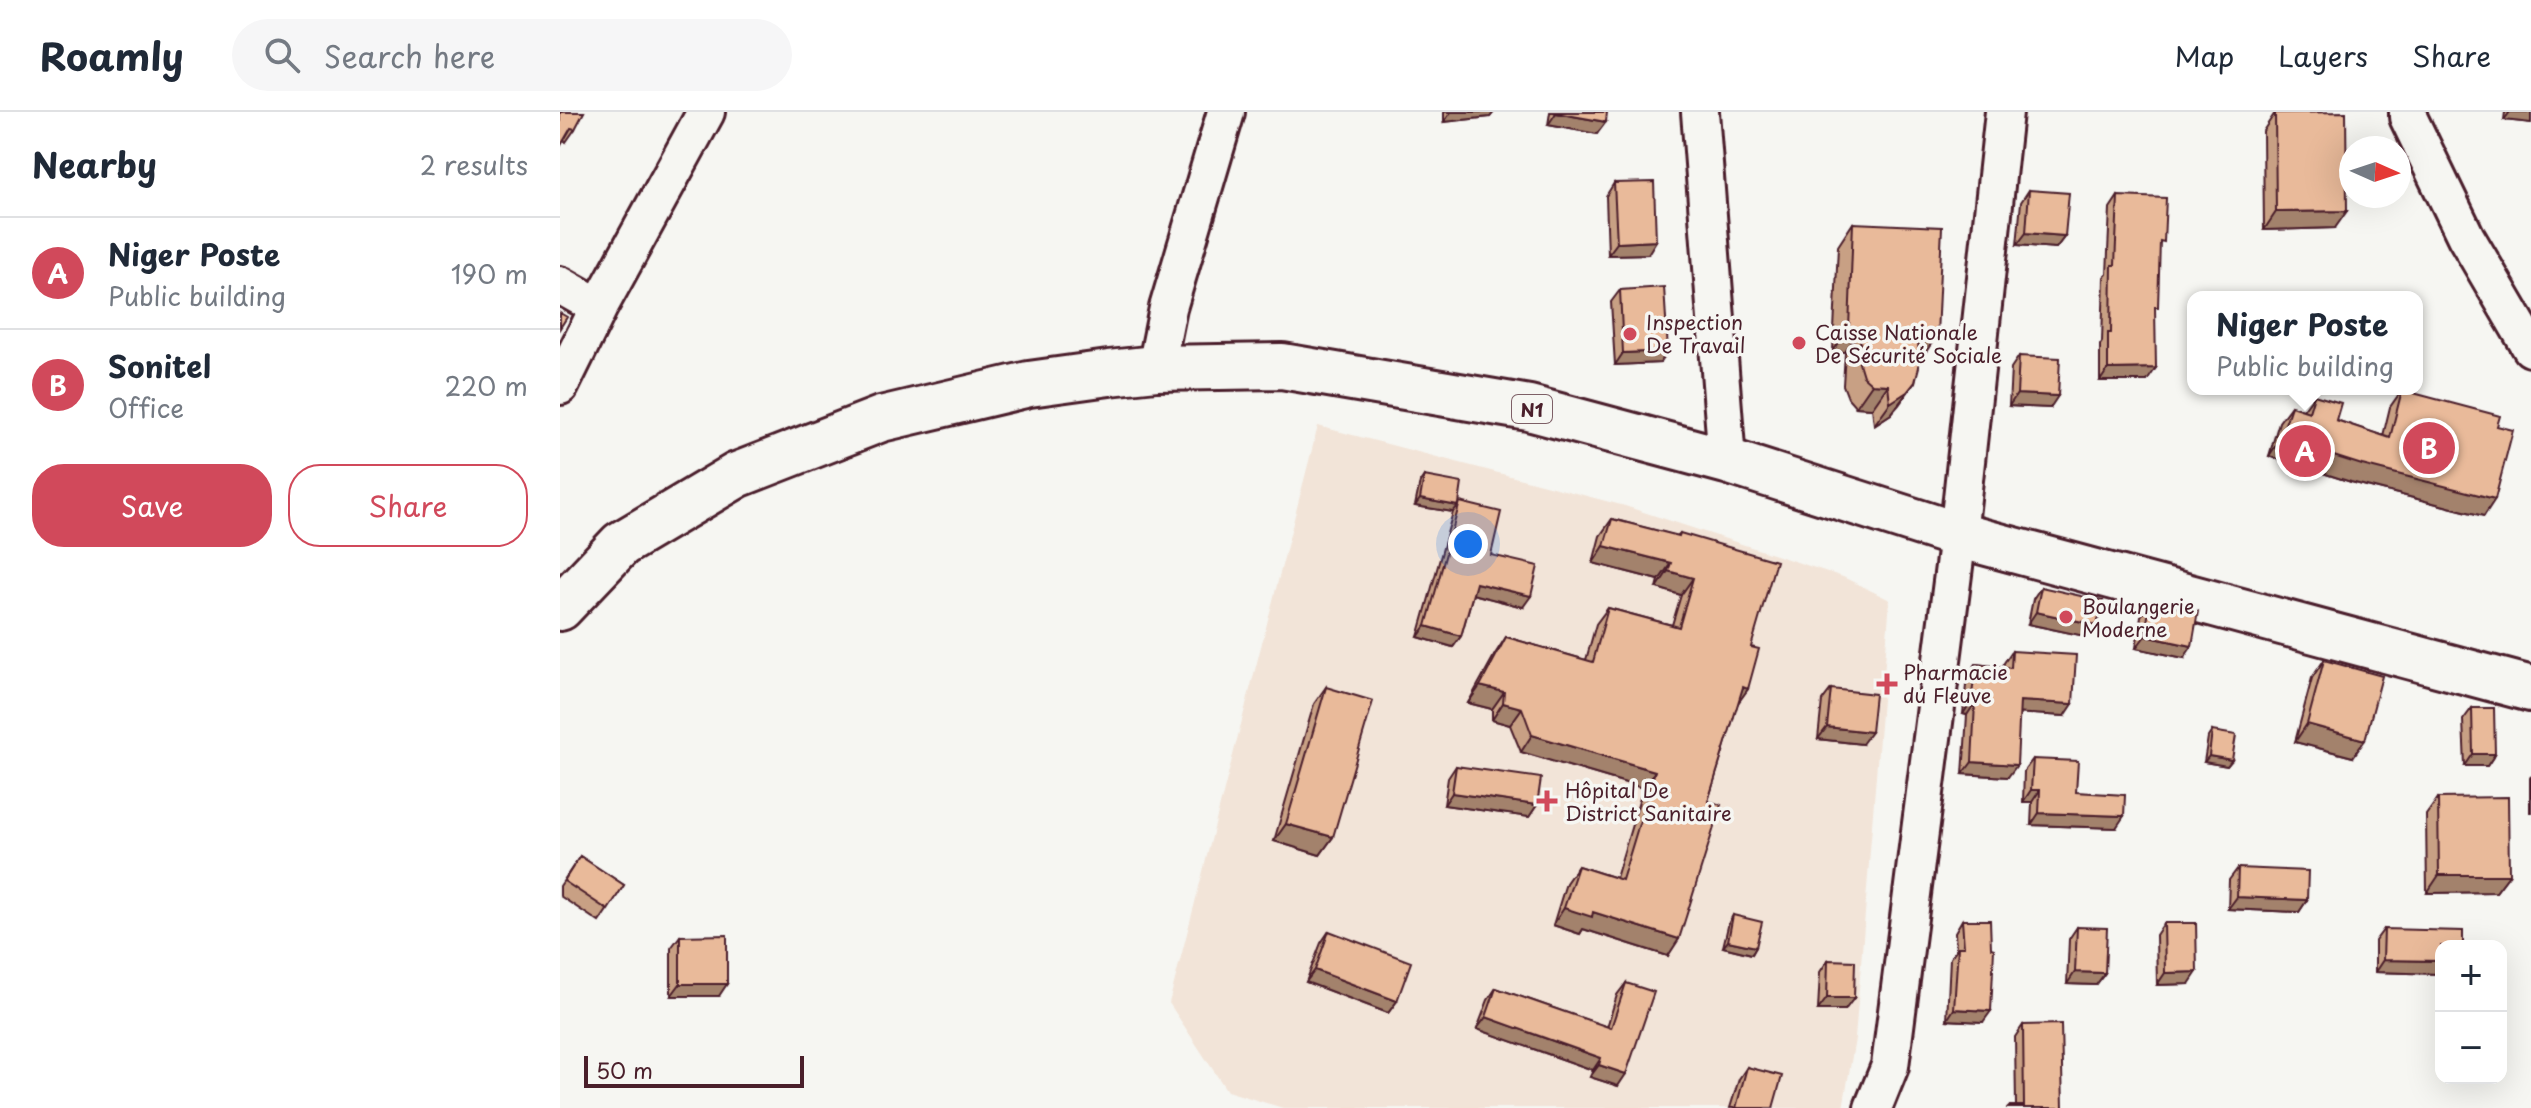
<!DOCTYPE html>
<meta charset="utf-8">
<style>
:root{--surface:#fff;--page:#f6f6f7;--text:#1f2937;--muted:#747a83;--line:#e0e1e3;--accent:#d1495b}
body{margin:0;font-family:"Playpen Sans",sans-serif;background:var(--page);color:var(--text)}
.controls{position:absolute;right:24px;bottom:24px;display:grid;overflow:hidden;border-radius:16px;box-shadow:0 8px 32px #0002}
.controls button{width:72px;height:72px;display:grid;place-items:center;padding:0;border:0;border-bottom:2px solid var(--line);background:var(--surface);color:var(--text);font:40px sans-serif}
.compass{position:absolute;left:1779px;top:24px;width:72px;height:72px;border-radius:50%;background:var(--surface);box-shadow:0 8px 32px #0002;rotate:93deg}
.scale{position:absolute;left:24px;bottom:20px;width:220px;box-sizing:border-box;padding-left:8px;border:4px solid #4a1f2b;border-top:0;font-size:22px;line-height:28px;white-space:nowrap;color:#4a1f2b;-webkit-text-stroke:6px #f6f6f2;paint-order:stroke}
.you{position:absolute;left:908px;top:432px;width:28px;height:28px;margin:-20px;border:6px solid #fff;border-radius:50%;background:#1a73e8;box-shadow:0 0 0 12px #1a73e833}
.badge{display:grid;place-items:center;width:52px;height:52px;border-radius:50%;background:var(--accent);color:#fff;font-size:26px;font-weight:700}
.pin{position:absolute;translate:-50% -50%;border:4px solid #fff;box-shadow:0 2px 8px #0006}
.popup{position:absolute;left:1627px;top:179px;width:236px;height:104px;box-sizing:border-box;display:grid;place-content:center;border-radius:16px;background:var(--surface);filter:drop-shadow(0 2px 6px #0005);font-size:26px;white-space:nowrap;color:var(--muted)}
.popup b{font-size:30px;color:var(--text)}
.popup::after{content:'';position:absolute;left:50%;top:100%;margin-left:-16px;border:16px solid transparent;border-top-color:var(--surface)}
.list{margin:0;padding:0;list-style:none}
h2{display:flex;justify-content:space-between;align-items:center;height:104px;margin:0;padding:0 32px;font-size:34px}
h2 small{font-size:26px;font-weight:400;color:var(--muted)}
.list li{display:grid;grid-template-columns:52px 1fr auto;gap:24px;align-items:center;box-sizing:border-box;height:112px;padding:0 32px;border-top:2px solid var(--line)}
.list b{display:block;font-size:30px;white-space:nowrap}
.list p{margin:0;font-size:26px;white-space:nowrap;color:var(--muted)}
.list em{font-size:26px;font-style:normal;color:var(--muted)}
.actions{display:flex;gap:16px;padding:24px 32px}
.actions a{flex:1;padding:18px 0;border:2px solid var(--accent);border-radius:32px;text-align:center;font-size:28px;color:var(--accent)}
.actions .main{background:var(--accent);color:#fff}
.icon{flex:none;width:44px;height:44px;fill:none;stroke:currentColor;stroke-width:2;stroke-linecap:round;stroke-linejoin:round}
.map{position:relative;flex:none;width:1971px;height:996px;overflow:hidden}
header{display:flex;align-items:center;gap:48px;box-sizing:border-box;height:112px;padding:0 40px;background:var(--surface);border-bottom:2px solid var(--line)}
header strong{font-size:38px}
nav{display:flex;gap:44px;margin-inline-start:auto;font-size:28px}
.search{width:560px;height:72px;background:var(--page);display:flex;align-items:center;gap:20px;box-sizing:border-box;padding:0 28px;border-radius:44px;color:var(--muted);font-size:30px}
main{display:flex}
aside{flex:1;background:var(--surface)}
.map>svg:first-child{display:block}
</style>
<header>
<strong>Roamly</strong>
<div class="search"><svg class="icon" aria-label="search" viewBox="0 0 24 24"><circle cx="10" cy="10" r="6"/><path d="M15 15l6 6"/></svg>Search here</div>
<nav><a>Map</a><a>Layers</a><a>Share</a></nav>
</header>
<main>
<aside>
<h2>Nearby<small>2 results</small></h2>
<ul class="list">
<li><span class="badge">A</span><div><b>Niger Poste</b><p>Public building</p></div><em>190 m</em></li>
<li><span class="badge">B</span><div><b>Sonitel</b><p>Office</p></div><em>220 m</em></li>
</ul>
<div class="actions"><a class="main">Save</a><a>Share</a></div>
</aside>
<div class="map">
<svg width="1971" height="996" viewBox="0 0 1971 996">
<rect width="100%" height="100%" fill="#f6f6f2"/>
<filter id="ink" filterUnits="userSpaceOnUse"><feTurbulence type="fractalNoise" baseFrequency=".0125" numOctaves="2"/><feDisplacementMap in="SourceGraphic" scale="16" xChannelSelector="R" yChannelSelector="G"/><feConvolveMatrix kernelMatrix="1 2 1 2 8 2 1 2 1" color-interpolation-filters="sRGB"/></filter>
<g filter="url(#ink)">
<path fill="#f2e4d8" d="M758,314L1065,394L1283,465L1330,488L1295,927L1283,996H723L667,979L609,891Z"/>
<g fill="none" stroke-linecap="round" stroke-linejoin="round">
<defs>
<path id="minor" d="M1140,0L1167,349
M1848,0V5L1906,125L1971,236
M0,173L39,195
M596,256L608,196L666,0
M0,274L39,195L146,0
M1313,996L1330,954L1398,423L1444,0"/>
<path id="major" d="M0,496L61,432L177,363L321,307L469,272L549,261L596,256L722,254L969,296L1167,349L1398,423L1971,577"/>
</defs>
<use href="#minor" stroke="#4a1f2b" stroke-width="42"/>
<use href="#major" stroke="#4a1f2b" stroke-width="50"/>
<use href="#minor" stroke="#f6f6f2" stroke-width="36"/>
<use href="#major" stroke="#f6f6f2" stroke-width="44"/>
</g>
<path fill="#c8a084" stroke="#4a1f2b" stroke-width="2" d="M0,0L15,17L6,30L4,28Z
M884,0H934L930,5L884,10Z
M990,0H1047L1037,22L988,13Z
M1945,0H1971V11L1944,8Z
M1715,1L1775,116L1704,118L1703,19Z
M1054,71L1088,142L1048,143L1046,84Z
M1469,78L1505,124L1496,136L1457,133L1461,90Z
M1558,84L1599,136L1595,198L1587,269H1540V233L1542,230L1544,165L1547,162L1550,96Z
M1293,111L1362,246H1359L1355,270L1339,293L1331,302L1314,313L1312,296L1296,295L1288,286L1283,273L1285,240L1273,239L1278,134Z
M1060,178L1100,251L1055,253L1051,190Z
M1459,244L1490,296L1449,294L1451,256Z
M1842,278L1937,314L1924,404L1791,370L1709,344L1719,310L1731,294L1743,298L1754,283L1776,308L1823,324L1830,295Z
M864,364L899,392L963,495L913,482L901,524L893,535L858,525L893,400L855,394L860,370Z
M1052,407L1117,424L1120,421L1191,535L1188,577L1178,590L1148,689L1108,844L1023,817L1020,822L993,813L1006,771L1018,754L1056,766L1083,676L961,640L950,613L932,608V597L908,591L935,542L946,525L1026,548L1036,512L1048,496L1112,513L1121,483L1097,476L1099,468L1033,451L1040,424Z
M1481,475L1537,513L1529,525L1468,512L1473,487Z
M1590,491L1624,546L1576,536L1581,504Z
M1452,539L1505,604L1460,601L1448,665L1403,662L1407,603L1403,602L1407,564L1416,552L1443,555L1444,551Z
M1764,548L1793,645L1735,630L1752,566Z
M766,575L773,725L760,743L714,729L754,592Z
M1271,577L1302,632L1258,627L1262,589Z
M1912,596L1935,642L1927,654H1905L1903,608Z
M1652,619L1672,648L1667,654L1644,650L1648,625Z
M1473,647L1516,680L1556,716L1471,713L1472,690H1463L1464,659Z
M896,654L977,693L969,705L884,693L888,666Z
M1971,664V700H1970V666Z
M1878,686L1949,763L1936,780L1867,781L1866,703Z
M20,744L64,773L39,810L0,784V774Z
M1678,756L1747,788L1739,800L1668,797L1669,768Z
M1173,803L1196,835L1192,842L1163,835L1169,810Z
M1402,808L1423,910L1387,908L1390,846L1396,838L1395,820Z
M1604,811L1629,872L1597,873L1596,823Z
M1517,815L1545,861L1536,873L1507,872L1509,827Z
M1824,817L1881,834V862L1815,860V829Z
M769,819L837,889L828,901L746,870L761,831Z
M120,824L159,884H111V836Z
M1268,848L1285,898H1258L1260,860Z
M1066,871L1058,974L1030,965L1033,958L917,917L928,888L936,876L1047,915L1057,883Z
M1463,913L1503,996H1448L1450,994H1456L1455,925Z
M1187,955L1213,996H1170L1179,967Z"/>
<path fill="#a3826c" stroke="#4a1f2b" stroke-width="2" d="M891,0H934L930,5L884,10Z
M1950,0H1971V11L1944,8Z
M996,1L1046,10L1037,22L988,13Z
M1787,99L1775,116L1704,118L1716,100Z
M1466,121L1505,124L1496,136L1457,133Z
M1096,129L1088,142L1048,143L1057,131Z
M1289,217H1301L1285,240L1273,239Z
M1377,223L1362,246H1342L1358,224Z
M1108,239L1100,251L1055,253L1063,241Z
M1596,256L1587,269H1540L1548,257Z
M1355,270L1331,302L1314,313L1330,291Z
M1312,272L1328,273L1312,296L1296,295Z
M1457,282L1498,284L1490,296L1449,294Z
M1720,327L1935,387L1924,404L1791,370L1709,344Z
M860,387L898,394L893,400L855,394Z
M1044,434L1111,451L1099,468L1033,451Z
M1108,459L1133,466L1121,483L1097,476Z
M916,471L971,484L963,495L908,481Z
M1476,500L1537,513L1529,525L1468,512Z
M866,514L901,524L893,535L858,525Z
M1585,524L1632,534L1624,546L1576,536Z
M920,574L944,580L932,597L908,591Z
M1183,575L1188,577L1176,594Z
M1460,589L1513,592L1505,604L1452,601Z
M1411,590L1415,591L1407,603L1403,602Z
M943,591L962,596L950,613L932,608Z
M1747,612L1805,628L1793,645L1735,630Z
M1267,615L1311,620L1302,632L1258,627Z
M972,623L1095,659L1083,676L961,640Z
M1913,642H1935L1927,654H1905Z
M1649,644L1672,648L1667,654L1644,650Z
M1412,650L1457,653L1448,665L1403,662Z
M1471,678H1480L1472,690H1463Z
M892,681L977,693L969,705L884,693Z
M1479,701L1564,704L1556,716L1471,713Z
M726,712L773,725L760,743L714,729Z
M1879,763H1949L1936,780L1867,781Z
M1677,785L1747,788L1739,800L1668,797Z
M1004,796L1033,800L1119,827L1108,844L1023,817L1020,822L993,813Z
M1168,829L1196,835L1192,842L1163,835Z
M1823,848L1881,849V862L1815,860Z
M755,858L837,889L828,901L746,870Z
M1515,860L1545,861L1536,873L1507,872Z
M1637,860L1629,872L1597,873L1605,861Z
M120,872H167L159,884H111Z
M1267,886H1294L1285,898H1258Z
M1394,897L1431,899L1423,910L1387,908Z
M926,905L1041,946L1033,958L917,917Z
M1039,953L1066,962L1058,974L1030,965Z"/>
<path fill="#e9ba9a" stroke="#4a1f2b" stroke-width="2" d="M0,0H24L15,17L11,16L0,35Z
M997,0H1047L1046,10L996,1Z
M1786,0L1787,99L1716,100L1715,1Z
M1094,70L1096,129L1057,131L1054,71Z
M1469,78L1509,81L1505,124L1466,121Z
M1558,84L1606,86L1604,130L1600,129L1598,195H1595L1596,256L1548,257V221H1551L1552,153H1555Z
M1293,111L1382,115L1377,223L1358,224L1359,255L1355,270L1347,280L1330,291L1328,273L1312,272L1303,264L1299,251L1301,217H1289Z
M1104,175L1108,239L1063,241L1060,178Z
M0,201L7,205L0,216Z
M1459,244L1500,246L1498,284L1457,282Z
M1842,278L1940,304L1937,314L1953,318L1935,387L1802,353L1720,327L1731,294L1749,300L1754,283L1781,291L1776,308L1830,326Z
M864,364L902,371L899,392L898,394L860,387Z
M900,390L941,400L931,443L978,454L971,484L916,471L901,524L866,514Z
M1052,407L1119,424L1120,421L1216,449L1191,535L1199,537L1188,577L1183,575L1148,689L1161,693L1119,827L1033,800L1032,805L1004,796L1018,754L1062,768L1095,659L972,623L962,596L943,591L944,580L920,574L946,525L1033,550L1048,496L1119,515L1133,466L1108,459L1111,451L1044,434Z
M1481,475L1543,489L1537,513L1476,500Z
M1590,491L1638,499L1632,534L1585,524Z
M1452,539L1516,543L1513,592L1460,589L1457,653L1412,650L1415,591L1411,590L1416,552L1451,556Z
M1764,548L1822,564L1805,628L1747,612Z
M766,575L813,589L773,725L726,712Z
M1271,577L1315,582L1311,620L1267,615Z
M1912,596H1934L1935,642H1913Z
M1652,619L1676,623L1672,648L1649,644Z
M1473,647L1518,649L1516,680L1565,683L1564,704L1479,701L1480,678H1471Z
M896,654L981,666L977,693L892,681Z
M1948,685L1949,763H1879L1878,686Z
M20,744L64,773L48,798L4,769Z
M1678,756L1748,759L1747,788L1677,785Z
M1173,803L1202,810L1196,835L1168,829Z
M1402,808H1430L1431,836L1434,837L1431,899L1394,897L1398,835H1404Z
M1604,811H1636L1637,860L1605,861Z
M1517,815L1547,816L1545,861L1515,860Z
M1824,817L1903,819V834H1881V849L1823,848Z
M769,819L851,850L837,889L755,858Z
M167,823V872H120V824Z
M1268,848L1295,849L1294,886H1267Z
M1066,871L1094,880L1066,962L1039,953L1041,946L926,905L936,876L1051,916Z
M1501,912L1503,996H1450V994H1464L1463,913Z
M1187,955L1222,964L1213,996H1176Z"/>
</g>
<g fill="#d1495b" stroke="#f6f6f2" stroke-width="3">
<circle cx="1070" cy="222" r="8"/>
<circle cx="1239" cy="231" r="8"/>
<circle cx="1506" cy="505" r="8"/>
<path d="M1323 560h8v8h8v8h-8v8h-8v-8h-8v-8h8z"/>
<path d="M983 677h8v8h8v8h-8v8h-8v-8h-8v-8h8z"/>
</g>
<g text-anchor="middle" dominant-baseline="central" stroke-width="7" stroke-linejoin="round" paint-order="stroke">
<rect fill="#f6f6f2" stroke="#7e6067" stroke-width="2" x="952" y="283" width="40" height="28" rx="6"/>
<g font-size="18" font-weight="bold" fill="#4a1f2b">
<text x="972" y="297">N1</text>
</g>
<g font-size="20" fill="#4a1f2b" stroke="#f6f6f2" text-anchor="start">
<text x="1086" y="210">Inspection<tspan x="1086" dy="23">De Travail</tspan></text>
<text x="1255" y="220">Caisse Nationale<tspan x="1255" dy="23">De Sécurité Sociale</tspan></text>
<text x="1522" y="494">Boulangerie<tspan x="1522" dy="23">Moderne</tspan></text>
<text x="1343" y="560">Pharmacie<tspan x="1343" dy="23">du Fleuve</tspan></text>
<text x="1005" y="678">Hôpital De<tspan x="1005" dy="23">District Sanitaire</tspan></text>
</g>
</g>
</svg>
<div class="controls">
<button>+</button>
<button>−</button>
</div>
<svg class="compass" viewBox="-18 -18 36 36"><path d="M0-13l5 13h-10z" fill="#e53935"/><path d="M0 13l5-13h-10z" fill="#747a83"/></svg>
<div class="scale">50 m</div>
<div class="you"></div>
<div class="pin badge" style="left:1745px;top:339px">A</div>
<div class="popup"><b>Niger Poste</b>Public building</div>
<div class="pin badge" style="left:1869px;top:336px">B</div>
</div>
</main>
